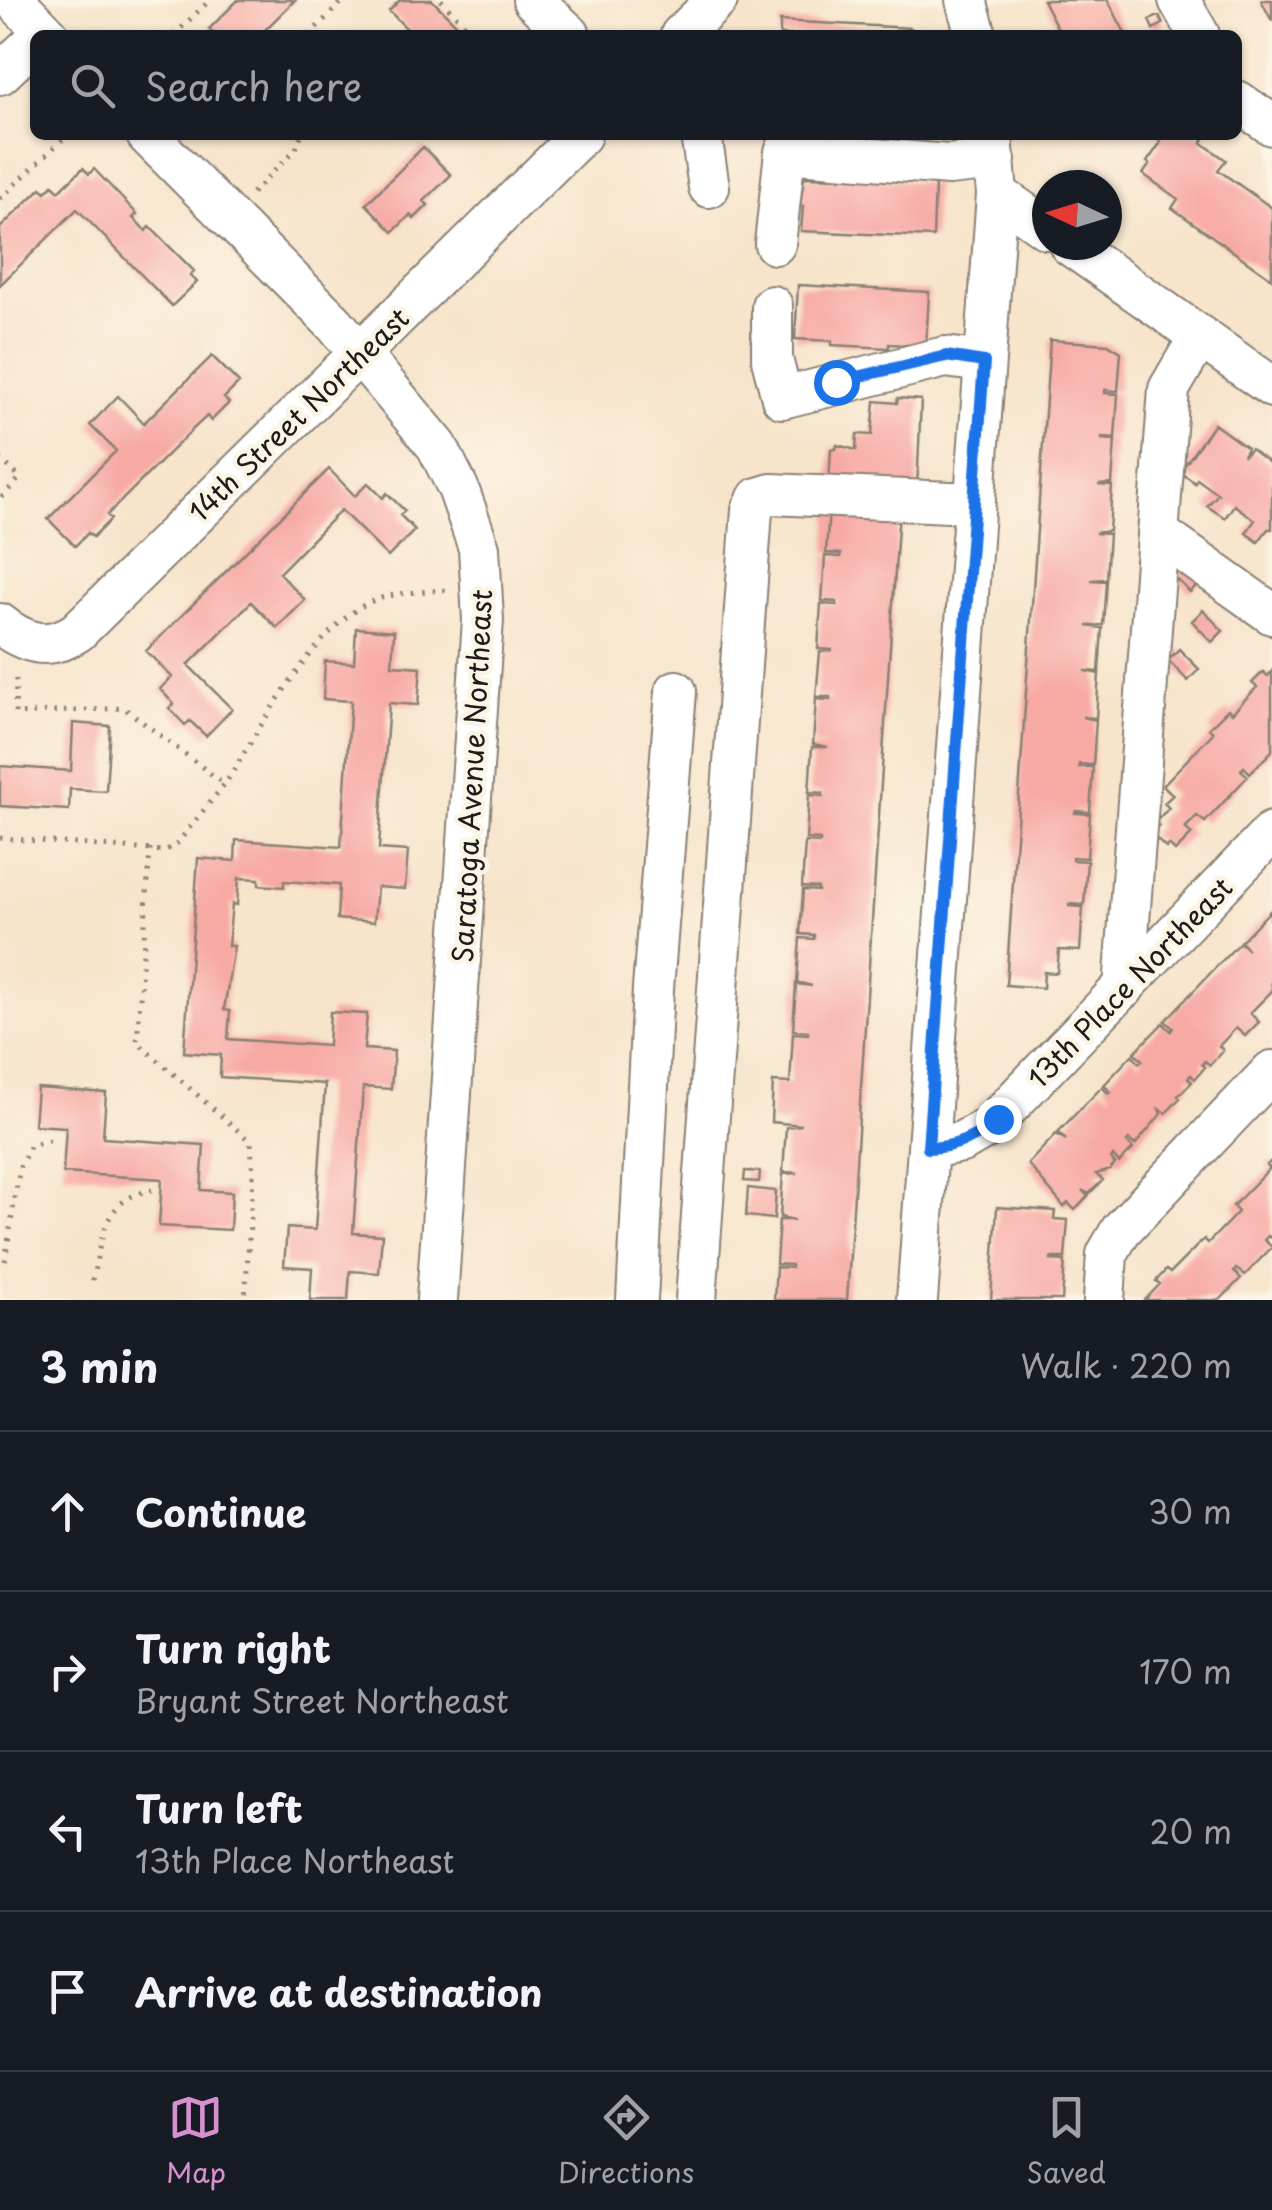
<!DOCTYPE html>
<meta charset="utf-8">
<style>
:root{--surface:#171b24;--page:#20242c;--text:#f1f3f6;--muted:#9ea1a6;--line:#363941;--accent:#d690ce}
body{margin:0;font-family:"Playpen Sans",sans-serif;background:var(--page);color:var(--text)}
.compass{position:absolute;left:1032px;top:170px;width:90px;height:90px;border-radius:50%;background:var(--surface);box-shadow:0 2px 8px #0004;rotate:274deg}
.stop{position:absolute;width:30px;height:30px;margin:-22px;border:8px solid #1a73e8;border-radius:50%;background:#fff}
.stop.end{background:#1a73e8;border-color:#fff;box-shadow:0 2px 10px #0008}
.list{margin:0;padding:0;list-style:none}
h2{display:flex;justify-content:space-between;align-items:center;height:130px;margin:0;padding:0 40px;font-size:42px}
h2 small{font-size:32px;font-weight:400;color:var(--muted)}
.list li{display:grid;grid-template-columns:65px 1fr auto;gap:30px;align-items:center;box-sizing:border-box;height:160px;padding:0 40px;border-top:2px solid var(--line)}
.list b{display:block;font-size:38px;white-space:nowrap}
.list p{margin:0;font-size:32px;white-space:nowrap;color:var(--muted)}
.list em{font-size:32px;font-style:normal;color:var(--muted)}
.icon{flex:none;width:55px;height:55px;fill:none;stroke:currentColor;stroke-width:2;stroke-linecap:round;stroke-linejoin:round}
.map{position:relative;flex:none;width:1272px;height:1300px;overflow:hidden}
.search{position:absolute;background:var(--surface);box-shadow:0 2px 8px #0004;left:30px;right:30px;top:30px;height:110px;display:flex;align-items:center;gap:25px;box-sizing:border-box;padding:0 35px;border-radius:15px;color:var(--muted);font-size:38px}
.sheet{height:770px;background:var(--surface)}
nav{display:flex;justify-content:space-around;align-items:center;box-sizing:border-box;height:140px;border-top:2px solid var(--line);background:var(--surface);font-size:28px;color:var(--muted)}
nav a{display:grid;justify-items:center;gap:5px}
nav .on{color:var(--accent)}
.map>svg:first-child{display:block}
</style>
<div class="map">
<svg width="1272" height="1300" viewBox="0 0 1272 1300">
<rect width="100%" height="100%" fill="#fcf5e5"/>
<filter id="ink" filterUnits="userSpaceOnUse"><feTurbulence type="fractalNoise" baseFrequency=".01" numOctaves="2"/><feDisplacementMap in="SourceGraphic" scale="20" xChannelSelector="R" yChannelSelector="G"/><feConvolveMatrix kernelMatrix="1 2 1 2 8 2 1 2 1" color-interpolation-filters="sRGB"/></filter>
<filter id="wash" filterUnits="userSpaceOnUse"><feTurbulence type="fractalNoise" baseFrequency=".0048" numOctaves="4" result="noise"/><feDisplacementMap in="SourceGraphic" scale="40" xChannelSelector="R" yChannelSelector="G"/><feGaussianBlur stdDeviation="2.25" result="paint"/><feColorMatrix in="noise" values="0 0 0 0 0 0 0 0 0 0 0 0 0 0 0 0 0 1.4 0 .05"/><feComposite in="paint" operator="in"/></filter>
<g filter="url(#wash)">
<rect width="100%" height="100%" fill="#f7e4cb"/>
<g id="blocks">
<path fill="#f7a9a4" d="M238,0H295L260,35H210L213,33L209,29Z
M400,0H432L467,35H413L389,11Z
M1043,0H1108L1126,35H1061Z
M1261,0H1272V21Z
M1159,16L1163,24L1153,29L1149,20Z
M780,21L911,28V35H780Z
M1162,135H1205L1202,143L1226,160L1218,170L1272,208V279L1172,208L1178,199L1143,174L1150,164L1147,162L1161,142L1158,140Z
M423,147L451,175L424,201L428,205L414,219L410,215L393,232L366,204Z
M83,168L89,174L94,169L137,214L133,218L146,231L150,227L194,271L190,275L197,282L172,306L77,209L0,285V228L41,188L46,192L53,185L59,191Z
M841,175L935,184L933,237L801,231L803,206H800L804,177L841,178Z
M798,285L929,292L926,346L889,344V348L832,345V341L795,339Z
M1050,340L1108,344L1121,352L1118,391L1105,390V393L1118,394L1115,438L1102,437V439L1115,440L1112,484L1098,485L1112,486L1109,531L1095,533L1109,534L1106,579L1091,580L1106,581L1103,625L1087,626L1102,628L1099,672L1085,671L1099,674L1096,718L1082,717L1096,720L1093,765L1079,764V767H1093L1090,812L1076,811L1075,813L1090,814L1087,858L1072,857V860L1087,861L1084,905L1069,904V906L1083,907L1080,951L1059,950L1057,973L1044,972L1043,988L1006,985Z
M212,356L239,383L224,398L229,403L211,421L207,416L193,429L107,515L111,519L93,537L88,533L75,546L48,519L116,451L90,425L118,396L144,423Z
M898,398L921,400L917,490L829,485L831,449H836L837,445L856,450L857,434L872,435L875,401L897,403Z
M1214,424L1247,448L1243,456L1251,449L1272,465V529H1268L1258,542L1246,533L1255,520L1234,505L1225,518L1207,506L1218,494L1197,479L1195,483L1180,472Z
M329,469L355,496L368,483L383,498L387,493L405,511L400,515L415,530L388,557L341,510L279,573L305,600L277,628L251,602L188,665L232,709L206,736L190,721L185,725L169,708L174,704L160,689L172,677L146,651Z
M829,509L899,511L847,1300H774L776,1267L791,1268V1265L776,1264L779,1220H794L780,1217L783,1174L798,1173L783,1172L786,1127L801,1125L771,1122L773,1082L790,1083L793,1033L808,1034V1031L793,1030L796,984L812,986L797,982L800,938L814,939V935L800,934L803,890L818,891V888L802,887L805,842L820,843V840L806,839L809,795L823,796V793L809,792L812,747H828L813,744L816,699L830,700V697H816L820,652L833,650L818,649L821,604L837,605V602L822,601L825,556L840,557L841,554L826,553Z
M1180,560L1202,580L1190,592L1169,572Z
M1203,610L1223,631L1212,642L1192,621Z
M356,628L394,631L392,665L421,667L418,705L389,703L381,816L379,849L408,851L405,889L377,887L374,922L337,919L339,885L284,881V887L259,885V879L239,878L237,905L232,904L228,946H234L224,1010L230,1011L228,1039L328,1046L330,1012L367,1014L364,1049L394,1051L391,1089L363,1087L353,1233L382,1235L379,1273L350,1271L348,1300H310L312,1268L284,1266L287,1228L315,1230L325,1084L220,1077L221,1055L184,1052L198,858L235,861L236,840L341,847L351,701L323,699L325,661L354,663Z
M1179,649L1199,669L1188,681L1168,660Z
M1272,671V751L1250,773L1244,767L1241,770L1248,776L1205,822L1197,816L1185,828L1192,834L1175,851L1169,845L1166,848L1151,834L1159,826L1155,822L1169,808L1164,803L1173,795L1163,785L1213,733L1209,728L1228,709L1232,713L1257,687L1252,683L1263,672L1268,676Z
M73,723L110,726L106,791L70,789L69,810L0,806V766L71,771Z
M1270,911L1272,991L1250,1013L1259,1022L1245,1036L1236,1028L1219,1046L1223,1050L1210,1065L1205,1061L1202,1064L1205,1067L1195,1079L1191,1075L1188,1078L1192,1082L1178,1096L1180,1098L1166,1113L1159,1109L1161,1114L1135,1145L1129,1140L1127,1142L1133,1149L1119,1163L1113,1156L1111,1159L1115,1164L1110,1170L1096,1174L1103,1180L1089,1194L1082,1190L1088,1196L1075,1210L1068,1203L1064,1207L1028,1164L1056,1134L1066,1140L1058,1132L1102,1087L1109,1094L1111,1092L1104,1085L1132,1055L1139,1063L1142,1060L1134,1053L1163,1023L1171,1031L1173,1028L1165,1021L1240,942L1248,950L1241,941Z
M37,1088L106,1093L103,1138L204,1145L201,1190L232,1192L230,1230L159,1226L162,1179L63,1173L66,1127L34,1125Z
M1272,1160V1239L1268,1236L1264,1240L1272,1247L1245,1275L1236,1269L1234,1272L1241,1278L1220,1300H1145L1160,1284L1156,1281L1166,1270L1170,1273L1204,1239L1208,1243L1238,1212L1233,1206L1270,1168L1267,1165Z
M745,1171L760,1172L759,1182L744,1181Z
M748,1188L776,1191L774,1219L746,1216Z
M997,1207L1055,1211L1054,1219L1068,1220L1065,1258H1051V1260L1065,1261L1062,1300H991Z"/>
</g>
</g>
<g filter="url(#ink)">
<use href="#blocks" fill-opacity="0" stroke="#8a8074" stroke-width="2.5"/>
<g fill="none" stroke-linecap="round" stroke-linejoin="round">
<defs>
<path id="minor" d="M14,0L48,35
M533,0L570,35
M966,0L976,35
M1179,0L1199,35
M681,35L717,0
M0,74L35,41
M1237,101L1272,125
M147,135L335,324L437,446L458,488L479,548L483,620L437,1300
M701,135L709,187
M997,194L1047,229
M775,244L785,152L949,165L995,160
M1070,245L1272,387
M772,306V359L782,398L945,357L984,362
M1158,533L1272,614
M0,624C25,644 49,651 77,632L581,135
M1124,988L1169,389L1200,336
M928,1148L962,1142L990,1126L1272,832
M637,1300L653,989L676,691
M696,1300L752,510L758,498L771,494L973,503
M917,1300L997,194L992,135
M1104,1300L1107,1254L1121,1230L1272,1071"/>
</defs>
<use href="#minor" stroke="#8a8074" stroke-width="44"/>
<path stroke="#8a8074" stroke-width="5" stroke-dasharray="2.5 8" stroke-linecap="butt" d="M441,0L475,35
M174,35L210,0
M309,35L344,0
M252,193L296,149L301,135
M0,199L67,135
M0,458L20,478L0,499
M16,679L15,714L124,708L219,780L227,781C259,730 315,627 370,602C393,592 422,592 446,590
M0,838L164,851L175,846L227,781
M150,849L137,1042L251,1142L253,1177L245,1300
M5,1261L20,1166L31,1145L53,1140
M92,1280C103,1237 102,1199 152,1190"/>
<use href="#minor" stroke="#fff" stroke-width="40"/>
</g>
</g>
<g fill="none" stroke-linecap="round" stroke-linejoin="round" filter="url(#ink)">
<path stroke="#1a73e8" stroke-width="12" d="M836,382L946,356L984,362L928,1148C956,1147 977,1138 998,1119"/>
</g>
<g text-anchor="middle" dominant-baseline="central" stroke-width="9" stroke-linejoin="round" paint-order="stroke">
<g font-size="28" fill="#1c1c1c" stroke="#fcf5e5">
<text transform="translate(298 414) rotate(-44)">14th Street Northeast</text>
<text transform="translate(471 776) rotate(-87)">Saratoga Avenue Northeast</text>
<text transform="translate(1129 982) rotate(-46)">13th Place Northeast</text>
</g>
</g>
</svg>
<svg class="compass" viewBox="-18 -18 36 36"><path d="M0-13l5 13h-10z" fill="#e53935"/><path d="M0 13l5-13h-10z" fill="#9ea1a6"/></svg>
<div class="stop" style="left:836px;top:382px"></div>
<div class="stop end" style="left:998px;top:1119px"></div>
<div class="search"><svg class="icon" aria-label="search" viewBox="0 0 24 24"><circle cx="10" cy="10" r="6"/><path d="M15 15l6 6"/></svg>Search here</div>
</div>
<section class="sheet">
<h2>3 min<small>Walk · 220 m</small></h2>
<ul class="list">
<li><svg class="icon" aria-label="ahead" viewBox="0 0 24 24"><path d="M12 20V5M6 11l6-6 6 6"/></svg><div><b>Continue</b></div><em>30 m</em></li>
<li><svg class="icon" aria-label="right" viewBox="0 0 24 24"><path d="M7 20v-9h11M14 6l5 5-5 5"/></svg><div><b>Turn right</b><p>Bryant Street Northeast</p></div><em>170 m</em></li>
<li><svg class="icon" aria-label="left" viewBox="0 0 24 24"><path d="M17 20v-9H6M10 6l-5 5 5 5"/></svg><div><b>Turn left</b><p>13th Place Northeast</p></div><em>20 m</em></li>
<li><svg class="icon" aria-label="arrive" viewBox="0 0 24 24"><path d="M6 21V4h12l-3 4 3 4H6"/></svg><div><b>Arrive at destination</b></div></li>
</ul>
</section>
<nav>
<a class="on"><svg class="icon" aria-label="map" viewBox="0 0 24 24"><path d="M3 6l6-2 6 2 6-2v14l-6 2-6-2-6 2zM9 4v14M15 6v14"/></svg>Map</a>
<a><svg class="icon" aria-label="directions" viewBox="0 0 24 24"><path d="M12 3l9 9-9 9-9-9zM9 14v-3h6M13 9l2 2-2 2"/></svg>Directions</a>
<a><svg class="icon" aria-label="saved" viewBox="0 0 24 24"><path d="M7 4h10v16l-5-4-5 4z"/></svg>Saved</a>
</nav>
